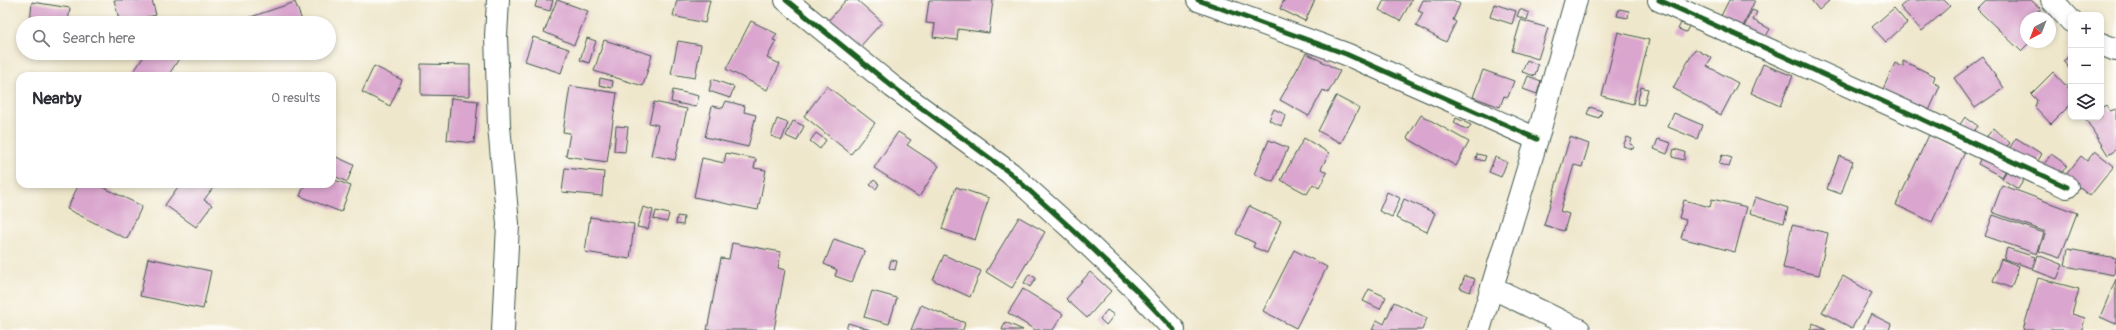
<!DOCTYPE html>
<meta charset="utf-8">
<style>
:root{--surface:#fff;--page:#f7f7f7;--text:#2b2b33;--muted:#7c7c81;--line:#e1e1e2}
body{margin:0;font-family:Pangolin,sans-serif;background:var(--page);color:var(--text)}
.controls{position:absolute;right:12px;top:12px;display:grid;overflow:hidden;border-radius:8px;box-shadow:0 2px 6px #0003}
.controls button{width:36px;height:36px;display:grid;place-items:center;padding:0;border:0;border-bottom:1px solid var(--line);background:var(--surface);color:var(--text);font:20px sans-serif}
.compass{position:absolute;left:2020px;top:12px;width:36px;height:36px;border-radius:50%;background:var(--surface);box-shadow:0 2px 6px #0003;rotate:222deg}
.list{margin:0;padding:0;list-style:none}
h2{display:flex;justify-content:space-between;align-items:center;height:52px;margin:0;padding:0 16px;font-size:17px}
h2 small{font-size:13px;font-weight:400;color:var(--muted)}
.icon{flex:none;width:22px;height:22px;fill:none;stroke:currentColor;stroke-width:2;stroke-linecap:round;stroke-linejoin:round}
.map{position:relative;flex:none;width:2116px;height:330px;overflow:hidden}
.search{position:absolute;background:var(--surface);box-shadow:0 2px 6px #0003;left:16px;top:16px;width:320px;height:44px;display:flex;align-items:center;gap:10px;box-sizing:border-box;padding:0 14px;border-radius:22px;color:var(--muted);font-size:15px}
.panel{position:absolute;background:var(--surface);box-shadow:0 2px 6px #0003;left:16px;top:72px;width:320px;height:116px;border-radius:12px}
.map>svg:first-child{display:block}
</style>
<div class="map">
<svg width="2116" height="330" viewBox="0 0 2116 330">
<rect width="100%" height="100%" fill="#fdfcf7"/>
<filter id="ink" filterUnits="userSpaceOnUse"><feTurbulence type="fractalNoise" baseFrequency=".025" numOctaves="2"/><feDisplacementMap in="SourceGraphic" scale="8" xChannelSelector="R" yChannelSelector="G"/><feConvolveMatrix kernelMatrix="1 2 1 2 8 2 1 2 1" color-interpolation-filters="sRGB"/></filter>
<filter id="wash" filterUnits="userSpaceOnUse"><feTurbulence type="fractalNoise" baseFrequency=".012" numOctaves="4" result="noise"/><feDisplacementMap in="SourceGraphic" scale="16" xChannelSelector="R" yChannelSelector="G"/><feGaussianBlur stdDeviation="0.9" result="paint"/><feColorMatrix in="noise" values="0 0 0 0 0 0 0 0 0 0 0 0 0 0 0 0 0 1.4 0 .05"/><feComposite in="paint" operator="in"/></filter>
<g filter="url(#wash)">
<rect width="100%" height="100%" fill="#efe7cc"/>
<g id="blocks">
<path fill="#daa5ce" d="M114,0H152L156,15L120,23Z
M537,0H553L550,11L535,7Z
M557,0L588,11L574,45L544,32Z
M677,0H710L705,23L673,16Z
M846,0H857L882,22L859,48L828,21Z
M929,0H993L989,33L958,29L957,40L933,37L935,24L926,23Z
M1284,0H1315L1305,21L1280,9Z
M1384,0H1412L1400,21L1379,10Z
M1423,0H1453L1460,4L1453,20L1456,22L1446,42L1416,26L1423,13L1418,11Z
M1729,0H1755L1741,31L1719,20Z
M1811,0H1830L1819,10Z
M1908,0H1944L1950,6L1922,31L1900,7Z
M1986,0H2031L2041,9L2038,11L2045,18H2026V42H2030L2021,51L1977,9Z
M32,2L70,8L68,23H30Z
M295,2L303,23H246L245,19Z
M1494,4L1516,11L1512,24L1490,17Z
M1894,8L1907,23L1886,42L1872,27Z
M1520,9L1529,13L1527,20L1517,16Z
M1619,9L1629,11L1628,18L1617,16Z
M1752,10L1757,12L1753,20L1770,29L1763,42L1742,31Z
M1521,20L1548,28L1538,59L1512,51Z
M751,21L777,34L773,40L776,41L767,58L780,64L767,90L726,69Z
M1681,23L1689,26L1686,32L1678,29Z
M1618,32L1649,40L1633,104L1602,96Z
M533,37L569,49L561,73L525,61Z
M587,38L596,41L589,63L580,60Z
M604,40L652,55L643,86L594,71Z
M678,41L701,45L695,78L671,74Z
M1695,49L1712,58L1707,66L1738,83L1721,115L1673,88Z
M146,53H174L180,57L168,76H131Z
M1306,53L1340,71L1328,93L1323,90L1309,116L1280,100Z
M2071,55V71L2063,61Z
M1983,57L2004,88L1975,108L1954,78Z
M1527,60L1538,65L1535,76L1522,72Z
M1903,61L1935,76L1933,82L1940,86L1928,113L1882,91L1895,63L1903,67Z
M421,64L470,65V96L421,95Z
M1763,64L1793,76L1780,106L1751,93Z
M374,66L402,80L390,106L362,92Z
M1483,70L1514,81L1508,97L1504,96L1500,107L1473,97Z
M2053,72L2071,91V104L2051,124L2035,107L2037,100L2031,94Z
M1528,76L1541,81L1537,94L1523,89Z
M600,78L613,81L612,88L599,85Z
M712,79L734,87L730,98L709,91Z
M570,86L617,93L607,162L566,156L570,133L563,132Z
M827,86L875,123L851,154L804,116Z
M1641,87L1648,89L1644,105L1637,104Z
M673,90L699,96L696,107L671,102Z
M1336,96L1359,108L1341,143L1318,131Z
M451,98L478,101L474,143L447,140Z
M726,101L745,106L744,112L756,115L748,147L705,137L712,106L723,108Z
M654,102L687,109L675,160L651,155L658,125L649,123Z
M2106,105L2110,111L2116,109V150L2108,155L2085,118L2101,117V108Z
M1590,107L1602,111L1599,118L1587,114Z
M1274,109L1286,115L1281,126L1269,120Z
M1674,113L1702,125L1697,139L1668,127Z
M1421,115L1469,142L1456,166L1407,138Z
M1965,117L1978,126L1971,135L1959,126Z
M1456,118L1471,125L1468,130L1454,123Z
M777,119L788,123L782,140L771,136Z
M793,121L804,126L797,141L786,136Z
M616,126L628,127L625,152L614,151Z
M1994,128L2010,143L2003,151L1987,136Z
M898,132L911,140L907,145L939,166L919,197L874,168Z
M816,133L826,140L820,149L810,141Z
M1929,135L1965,152L1932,222L1896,205Z
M1570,137L1589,144L1582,167L1574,165L1560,211L1569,214L1564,231L1544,225Z
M1627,137L1632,139L1630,144L1634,146L1633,149L1623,146Z
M1304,138L1329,153L1321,169L1327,173L1319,188L1313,184L1307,194L1281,180Z
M2016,138L2042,154L2036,164L2009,149Z
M1658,139L1671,143L1667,154L1654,149Z
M1269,140L1288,148L1273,182L1254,174Z
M1674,149L1685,152L1684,160L1672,157Z
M2095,151L2114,166L2090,196L2065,176L2081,156L2087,161Z
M726,153L756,159L754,168L766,170L758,210L694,197L702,158L724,163Z
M1983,153L2008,166L2002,177L1978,164Z
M1477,154L1486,156L1484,161L1476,159Z
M2051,154L2067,165L2059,177L2043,166Z
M332,155L354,165L347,182L332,175Z
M1722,155L1732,158L1729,167L1719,164Z
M1839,156L1853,161L1841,194L1827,189Z
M1495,157L1507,162L1501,177L1489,172Z
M565,168L604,172L602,196L562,192Z
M2008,168L2025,178L2018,189L2002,179Z
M332,179L351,186L341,212L300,196L305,184H332Z
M874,180L879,184L876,189L870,185Z
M79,184H96L142,206L127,239L67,209Z
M180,184L215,185L204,200L212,205L196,227L165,205Z
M2002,185L2077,213L2060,258L2039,251L2046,232L1992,212Z
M956,187L989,198L975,240L942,229Z
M1387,192L1400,198L1392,217L1379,211Z
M1755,197L1788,208L1784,223L1750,213Z
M1404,199L1435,213L1427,232L1396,218Z
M1712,199L1747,207L1735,252L1681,238L1686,220L1679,218L1684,200L1710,207Z
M1249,206L1281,221L1267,253L1253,247L1255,243L1236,234Z
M643,207L653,210L648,229L637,227Z
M656,211L669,214L667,222L654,219Z
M1993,215L2044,233L2037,254L1985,236Z
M677,216L684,217L683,225L676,224Z
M590,217L634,224L630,259L585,252Z
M1019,217L1045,232L1012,288L986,272Z
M1792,225L1828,233L1819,275L1783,268Z
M834,239L865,250L852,282L835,276L837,270L824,264Z
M732,243L781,252L778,268L785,270L774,330H707L721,258L729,259Z
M2007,248L2035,257L2032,268L2004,259Z
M2068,249L2116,258L2114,275L2065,266Z
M1294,250L1327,267L1296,328L1263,311Z
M944,255L981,271L970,297L933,280Z
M2038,255L2063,265L2057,279L2033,270Z
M148,258L211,271L203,309L140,296Z
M2001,259L2019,266L2011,288L1993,281Z
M891,260L897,261L895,270L889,268Z
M1090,272L1111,291L1087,318L1066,299Z
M1029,274L1036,278L1030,287L1024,283Z
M1465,276L1475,279L1470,292L1460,288Z
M1843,276L1872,293L1852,328L1822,312Z
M2038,278L2079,289L2072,314L2085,318L2082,330H2023Z
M2116,279V324L2100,317Z
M1023,289L1063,314L1053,330H1035L1008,313Z
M1369,289L1386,297L1380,309L1363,301Z
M872,291L897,298L889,324L864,317Z
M1394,302L1427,318L1422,330H1372L1377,320L1384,324Z
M921,305L965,323L963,330H911Z
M1107,310L1114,315L1106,325L1100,319Z
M1871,314L1891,324L1889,330H1863Z
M1005,322L1023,330H1002Z
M848,323L871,330H846Z
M1813,323L1826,330H1810Z"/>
</g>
</g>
<g filter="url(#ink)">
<use href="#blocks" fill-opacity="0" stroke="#3e564b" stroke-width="1"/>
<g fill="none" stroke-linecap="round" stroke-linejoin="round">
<defs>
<path id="street" d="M498,0L496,36L499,126L508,224L503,330
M786,0L893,87L1010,173L1072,229L1137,291L1174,330
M1198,0L1346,54L1537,139
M1659,0L1913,115L2067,187
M2052,0L2071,21
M2101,44L2116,50
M1493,288L1579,330
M1479,330L1537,139L1576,0"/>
</defs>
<use href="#street" stroke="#3e564b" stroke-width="24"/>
<use href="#street" stroke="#fff" stroke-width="22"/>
<defs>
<path id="cycleway" d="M786,0L893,87L1010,173L1072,229L1137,291L1174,330
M1198,0L1346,54L1537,139
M1659,0L1913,115L2067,187"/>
</defs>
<use href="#cycleway" stroke="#fdfcf7" stroke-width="8"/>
<use href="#cycleway" stroke="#1b5e20" stroke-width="5"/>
</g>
</g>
</svg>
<div class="controls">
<button>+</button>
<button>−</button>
<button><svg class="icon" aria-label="layers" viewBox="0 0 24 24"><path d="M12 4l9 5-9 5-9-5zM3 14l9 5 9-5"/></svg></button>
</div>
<svg class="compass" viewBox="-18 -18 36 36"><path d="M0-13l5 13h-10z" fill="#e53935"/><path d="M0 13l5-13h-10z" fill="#7c7c81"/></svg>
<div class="search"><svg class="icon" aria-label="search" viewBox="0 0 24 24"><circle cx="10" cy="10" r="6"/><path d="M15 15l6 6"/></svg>Search here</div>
<section class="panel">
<h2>Nearby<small>0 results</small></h2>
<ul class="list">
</ul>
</section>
</div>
